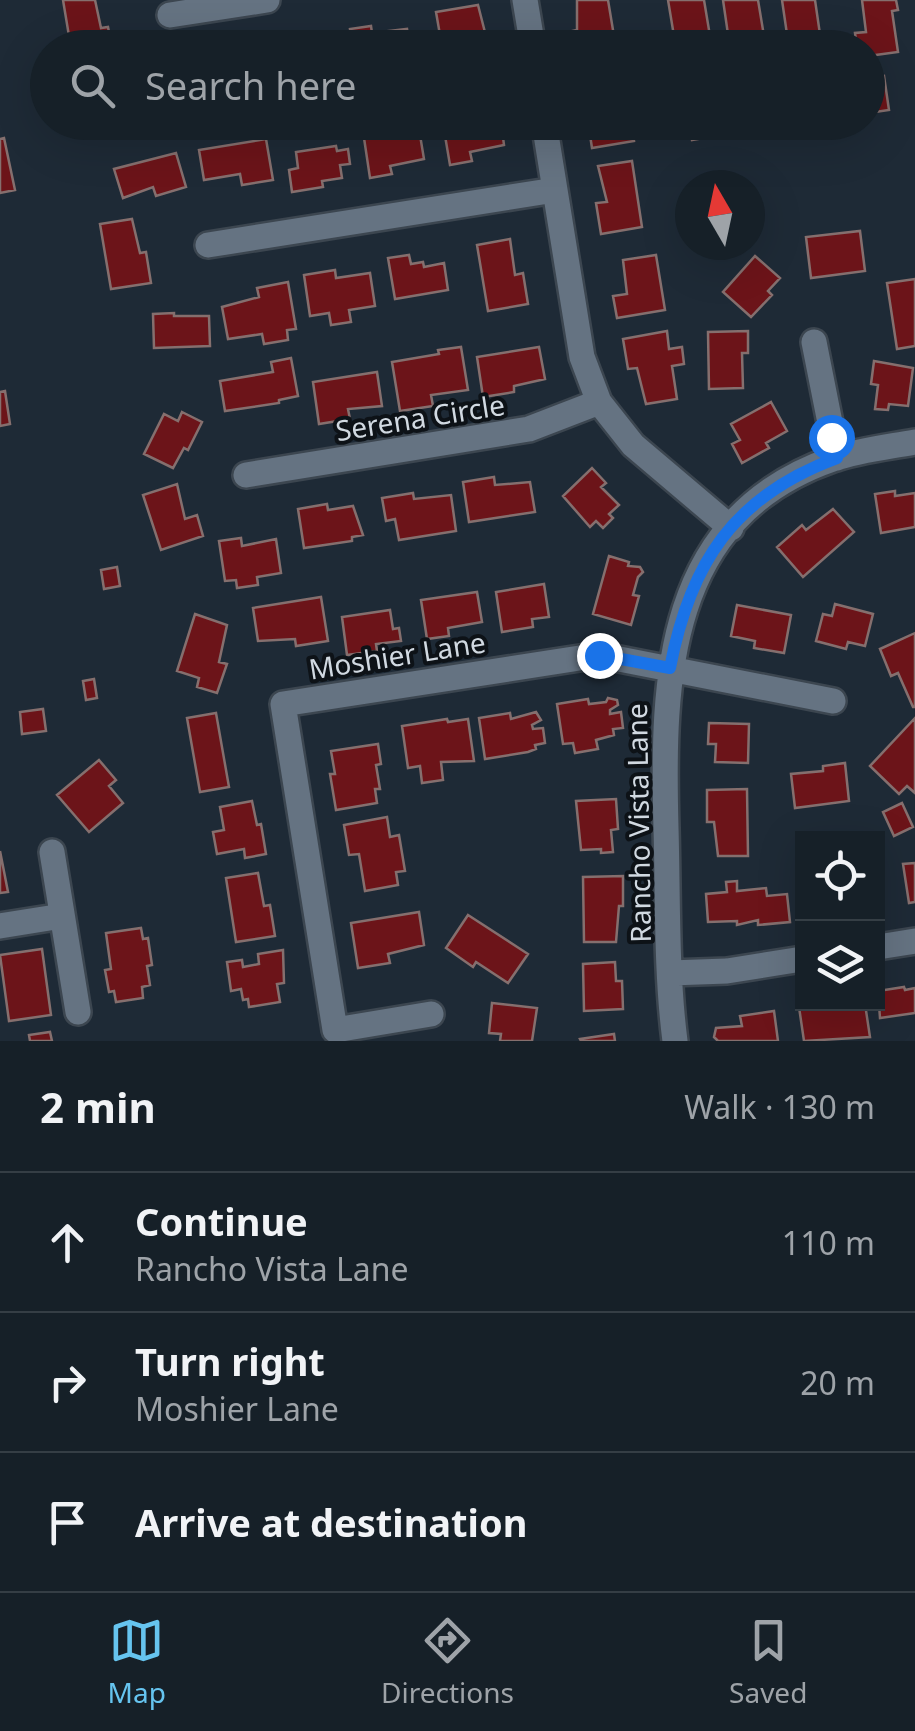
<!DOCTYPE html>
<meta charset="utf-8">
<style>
:root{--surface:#162028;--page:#232d34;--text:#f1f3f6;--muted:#9ea3a8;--line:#353e45;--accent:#66c4ef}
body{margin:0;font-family:"Noto Sans",sans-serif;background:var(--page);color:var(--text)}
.controls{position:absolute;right:30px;bottom:30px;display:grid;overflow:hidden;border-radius:0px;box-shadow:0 10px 40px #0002}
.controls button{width:90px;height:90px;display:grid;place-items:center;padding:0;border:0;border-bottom:2px solid var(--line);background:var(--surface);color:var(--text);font:50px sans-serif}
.compass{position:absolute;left:675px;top:170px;width:90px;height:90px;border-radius:50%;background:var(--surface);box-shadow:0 10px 40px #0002;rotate:351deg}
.stop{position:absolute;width:30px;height:30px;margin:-22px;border:8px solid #1a73e8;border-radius:50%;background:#fff}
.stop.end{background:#1a73e8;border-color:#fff;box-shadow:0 2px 10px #0008}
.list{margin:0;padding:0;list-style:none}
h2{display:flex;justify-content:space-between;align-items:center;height:130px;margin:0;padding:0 40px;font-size:42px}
h2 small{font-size:32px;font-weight:400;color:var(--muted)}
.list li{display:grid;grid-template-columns:65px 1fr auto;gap:30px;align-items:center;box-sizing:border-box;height:140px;padding:0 40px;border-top:2px solid var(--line)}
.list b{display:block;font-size:38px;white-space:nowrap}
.list p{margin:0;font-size:32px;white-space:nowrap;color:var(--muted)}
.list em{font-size:32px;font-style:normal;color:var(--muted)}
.icon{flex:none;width:55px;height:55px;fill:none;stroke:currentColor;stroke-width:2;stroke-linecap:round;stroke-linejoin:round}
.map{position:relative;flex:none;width:915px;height:1041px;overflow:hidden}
.search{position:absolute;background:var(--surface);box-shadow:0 10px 40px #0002;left:30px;right:30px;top:30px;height:110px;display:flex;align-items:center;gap:25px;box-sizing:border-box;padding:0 35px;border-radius:55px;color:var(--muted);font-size:38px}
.sheet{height:550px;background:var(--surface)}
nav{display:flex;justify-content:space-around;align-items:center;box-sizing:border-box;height:140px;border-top:2px solid var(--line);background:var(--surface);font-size:28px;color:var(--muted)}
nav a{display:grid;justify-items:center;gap:5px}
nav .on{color:var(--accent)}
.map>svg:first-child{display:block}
</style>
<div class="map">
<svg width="915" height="1041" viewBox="0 0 915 1041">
<rect width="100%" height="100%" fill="#1e2a36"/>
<path fill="#6c1419" stroke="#856f6e" stroke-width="2.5" d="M63,0H95L101,28L108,27L112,48H71Z
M577,0H608L616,48H571L568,32L577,30Z
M668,0H704L712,48H676Z
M723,0H758L766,48H730Z
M782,0H815L822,48H789Z
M862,0H896L898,10L892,11L898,52L868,56V48H857L855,33L866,32Z
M478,5L489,48H432L431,41L445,39L444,35H440L436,12Z
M371,26L372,33L407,29L410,48H353L350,29Z
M299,40L300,48H267V45Z
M884,76L889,110L868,113V78Z
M501,122L504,145L470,152L472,161L450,165L443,124Z
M588,122H631L634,141L592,148Z
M689,122H725L727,134L692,140Z
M742,122H778V125L744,131Z
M419,129L424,159L390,166L392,174L370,178L364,138Z
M4,138L15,190L0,193V139Z
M266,139L273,180L242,185L240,174L204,180L199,150Z
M336,146L337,151L348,149L350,164L340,165L342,178L322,181L323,187L292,192L289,170L298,168L296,152Z
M176,153L186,187L156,196L153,187L123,198L114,169Z
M632,161L642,227L601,234L596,203L607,202L598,166Z
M132,219L140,253L146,252L151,283L111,289L100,224Z
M860,231L865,271L811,278L806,237Z
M510,239L515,275L523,273L528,304L488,311L477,245Z
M409,255L411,264L423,262L424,267L444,263L448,290L395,299L388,258Z
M656,255L665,310L617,318L613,296L627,294L623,260Z
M755,256L780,278L768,291L772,295L751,317L723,292Z
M335,270L336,278L370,273L375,306L349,310L351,322L331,325L329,313L310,316L304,275Z
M915,279V346L897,349L887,283Z
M288,282L296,329L287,330L288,340L264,344L262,334L228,339L222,307L259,297L257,288Z
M174,313V316H209L210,346L154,348L153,314Z
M667,331L669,349L682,347L684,364L672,366L677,399L646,404L637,368L628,369L623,339Z
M748,331V353H742L743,388L709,389L708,332Z
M461,347L468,390L431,395L433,406L400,411L392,362L439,354L438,350Z
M539,347L545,379L514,386V392L483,397L477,357Z
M291,358L298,396L279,400V403L225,411L220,381L273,372L271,362Z
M874,361L913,368L908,406L889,404L888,410L875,409L878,385L871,384Z
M377,372L382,406L348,409L350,419L319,424L313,382Z
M5,391L10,424L0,426V392Z
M771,402L787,431L766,443L769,448L742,463L732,444L740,440L731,424Z
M182,412L202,422L188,450L184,448L173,468L144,454L164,414L178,421Z
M592,468L606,483L601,487L619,505L609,514L613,518L603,528L596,521L590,527L563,496Z
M494,477L495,485L530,482L535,512L469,522L463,482Z
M177,484L185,519L197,515L203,536L161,550L143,495Z
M895,491V496L915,493V527L881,533L875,494Z
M413,493L414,499L451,495L456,531L399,540L395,519L386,521L382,498Z
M327,504L328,510L353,506L363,535L352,537V541L304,548L298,509Z
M833,509L854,532L803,577L777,547L802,525L806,530Z
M241,538L242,546L276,539L281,573L257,577L258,585L237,588L236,580L225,581L219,541Z
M609,556L629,562L628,566L640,567L643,572L638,577L633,595L639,596L631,625L593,614Z
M117,567L120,586L104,589L101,570Z
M544,584L549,617L532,619L533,627L502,632L496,592Z
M477,592L482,622L448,628L449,636L427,639L421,600Z
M321,597L328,641L296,646L295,639L258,641L253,608Z
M835,604L873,614L865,646L848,642L846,649L816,641L823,614L832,616Z
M737,605L791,615L784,653L754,648L755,641L731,636Z
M390,610L393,629L399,628L401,641L376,644L377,651L347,655L342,617Z
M195,614L227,625L219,662L227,664L217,693L197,687L199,678L177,671Z
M915,633V707H913L898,673L891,676L880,649Z
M94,679L97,698L86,700L83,681Z
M608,698L617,700L618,705L610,710V714L621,712L623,728L613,729L614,735L596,740L598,749L575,753L573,743L563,744L557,704L588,699L589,704L606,702Z
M43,709L46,731L22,734L20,712Z
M536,712L541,720L532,725L533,729L543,728L545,743L535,745L536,749L528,752L485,759L479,718L510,713L511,719Z
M216,713L229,787L200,792L187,718Z
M915,718V793L907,786L899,794L870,766Z
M447,719L448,722L468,719L474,761L441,762L443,780L422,783L420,766L408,768L402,726Z
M709,723L749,724L748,763L715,762L716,744H708Z
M378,744L381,764L376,765L380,789H375L377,803L336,810L330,774H335L331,751Z
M99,760L116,780L109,786L123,803L89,832L57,795Z
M845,763L849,801L795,808L791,774L823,771V766Z
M747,789L748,856H718L714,822H707V790Z
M616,799L618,829L611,830L613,852L601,853V849L581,850L576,801Z
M252,801L257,825L261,824L266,854L245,858L244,849L217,854L213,832L224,830L220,807Z
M902,803L913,827L894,836L883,812Z
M387,817L390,837L399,835L405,871L396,872L398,885L365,891L359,854L349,855L344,825Z
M0,851L8,892L0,893Z
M915,863V902L909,903L903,864Z
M258,873L264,906L270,905L275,936L236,942L226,878Z
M623,876V906H619L616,942H584L583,877Z
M737,881V891L766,888L767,896L787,894L790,922L758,925V920L737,925V921L708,922L706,894L727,892L726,882Z
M419,912L424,945L388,954L390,963L358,968L351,923Z
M468,915L528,954L508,983L476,962L473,967L446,948Z
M141,928L143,939L148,938L152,965L147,966L150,985L142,987L143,998L116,1002L114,991L109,992L105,970L111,969L106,933Z
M42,949L51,1015L9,1021L0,955Z
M283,950L284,983L277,984L280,1002L249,1007L248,999L243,1000L241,989L231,991L227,962L242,960L243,967L259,964L258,954Z
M615,962L616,981H622L623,1009L584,1011L583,964Z
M904,987L905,990L915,988V1013L880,1018L878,991Z
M492,1003L537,1008L532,1041H500L501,1034L489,1033Z
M822,1004H829L830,1008L865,1004L870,1037L804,1041L799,1007Z
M774,1011L778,1041H718L714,1037L716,1028L742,1026L740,1016Z
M50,1032L52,1041H30L29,1035Z
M614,1034L615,1041H581L580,1039Z"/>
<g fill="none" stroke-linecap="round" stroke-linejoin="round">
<defs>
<path id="minor" d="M525,0L533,48
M170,15L267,0
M544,122L582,357L599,402L633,445L731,528
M208,245L555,190
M814,342L837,458
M246,475L529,429L599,402
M52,852L78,1012
M0,926L62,916
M878,947L915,941
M670,973L727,971L802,959
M431,1014L335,1030L283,704L599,655L833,701
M675,1041C666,971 668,899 666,828C662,679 665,517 833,459C859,450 888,447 915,442"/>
</defs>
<use href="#minor" stroke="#3c4650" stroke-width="30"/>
<use href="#minor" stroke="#657382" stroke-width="25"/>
</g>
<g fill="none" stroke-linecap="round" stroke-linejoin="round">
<path stroke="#1a73e8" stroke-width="12" d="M599,655L670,668C690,563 734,496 837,458L831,437"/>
</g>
<g text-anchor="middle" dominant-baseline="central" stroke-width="8" stroke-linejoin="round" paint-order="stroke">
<g font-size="28" fill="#d1d9e1" stroke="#0d1217">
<text transform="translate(420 417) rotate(-9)">Serena Circle</text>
<text transform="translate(397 655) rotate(-9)">Moshier Lane</text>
<text transform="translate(638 823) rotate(-91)">Rancho Vista Lane</text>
</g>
</g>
</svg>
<div class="controls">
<button><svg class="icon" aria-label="locate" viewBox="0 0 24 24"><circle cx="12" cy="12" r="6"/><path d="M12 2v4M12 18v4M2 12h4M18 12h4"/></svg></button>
<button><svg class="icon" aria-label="layers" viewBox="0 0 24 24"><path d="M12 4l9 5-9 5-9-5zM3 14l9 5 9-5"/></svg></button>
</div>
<svg class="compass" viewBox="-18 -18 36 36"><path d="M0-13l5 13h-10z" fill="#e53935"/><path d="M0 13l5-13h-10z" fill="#9ea3a8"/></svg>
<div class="stop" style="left:831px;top:437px"></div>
<div class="stop end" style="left:599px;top:655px"></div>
<div class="search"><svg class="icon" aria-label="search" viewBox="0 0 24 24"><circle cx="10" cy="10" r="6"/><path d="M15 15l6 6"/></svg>Search here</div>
</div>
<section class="sheet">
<h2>2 min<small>Walk · 130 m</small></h2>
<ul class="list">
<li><svg class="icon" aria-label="ahead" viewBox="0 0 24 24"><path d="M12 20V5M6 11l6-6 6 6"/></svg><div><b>Continue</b><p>Rancho Vista Lane</p></div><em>110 m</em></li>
<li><svg class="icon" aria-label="right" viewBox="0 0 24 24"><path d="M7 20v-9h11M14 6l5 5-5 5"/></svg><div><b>Turn right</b><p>Moshier Lane</p></div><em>20 m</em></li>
<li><svg class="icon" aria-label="arrive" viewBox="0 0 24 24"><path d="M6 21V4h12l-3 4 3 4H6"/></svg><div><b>Arrive at destination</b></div></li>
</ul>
</section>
<nav>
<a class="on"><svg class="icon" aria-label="map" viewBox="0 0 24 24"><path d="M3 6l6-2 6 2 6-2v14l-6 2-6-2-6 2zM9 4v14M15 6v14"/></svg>Map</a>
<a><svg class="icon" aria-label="directions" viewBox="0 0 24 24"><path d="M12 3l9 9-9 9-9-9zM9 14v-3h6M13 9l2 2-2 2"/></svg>Directions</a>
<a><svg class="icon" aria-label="saved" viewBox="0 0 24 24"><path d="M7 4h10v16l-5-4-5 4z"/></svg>Saved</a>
</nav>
